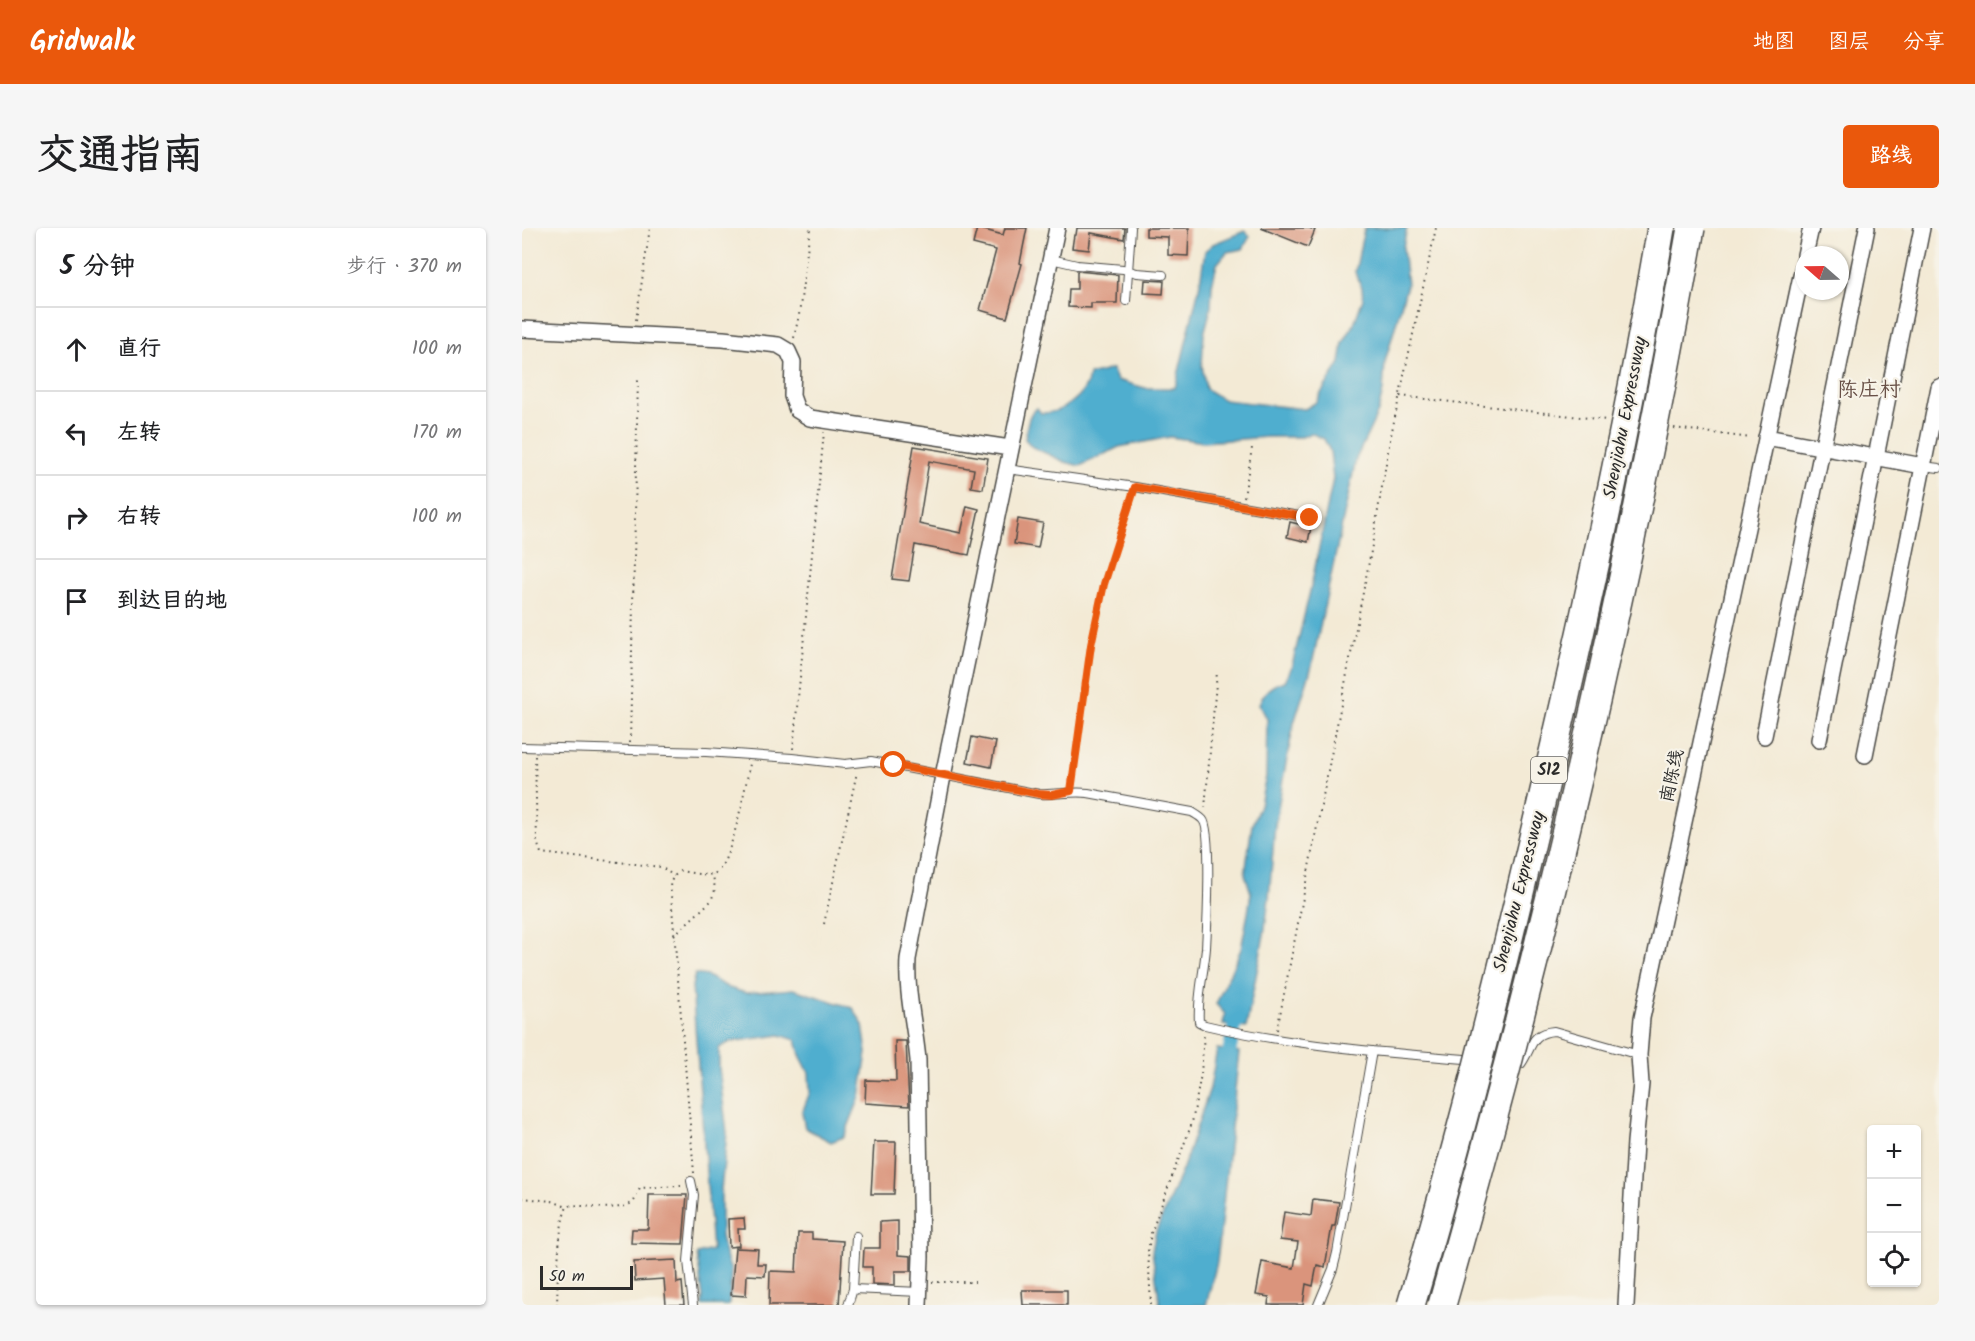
<!DOCTYPE html>
<html lang="zh">
<meta charset="utf-8">
<style>
:root{--surface:#fff;--page:#f6f6f6;--text:#202124;--muted:#757577;--line:#e0e0e0;--accent:#ea580c}
body{margin:0;font-family:Kalam,"LXGW WenKai TC",sans-serif;background:var(--page);color:var(--text)}
.controls{position:absolute;right:18px;bottom:18px;display:grid;overflow:hidden;border-radius:6px;box-shadow:0 2px 4px #0004}
.controls button{width:54px;height:54px;display:grid;place-items:center;padding:0;border:0;border-bottom:2px solid var(--line);background:var(--surface);color:var(--text);font:30px sans-serif}
.compass{position:absolute;left:1273px;top:18px;width:54px;height:54px;border-radius:50%;background:var(--surface);box-shadow:0 2px 4px #0004;rotate:290deg}
.scale{position:absolute;left:18px;bottom:15px;width:93px;box-sizing:border-box;padding-left:6px;border:3px solid #2b2b2b;border-top:0;font-size:16px;line-height:21px;white-space:nowrap;color:#2b2b2b;-webkit-text-stroke:4px #f7f3e8;paint-order:stroke}
.stop{position:absolute;width:18px;height:18px;margin:-14px;border:4px solid #ea580c;border-radius:50%;background:#fff}
.stop.end{background:#ea580c;border-color:#fff;box-shadow:0 2px 6px #0008}
.list{margin:0;padding:0;list-style:none}
h2{display:flex;justify-content:space-between;align-items:center;height:78px;margin:0;padding:0 24px;font-size:26px}
h2 small{font-size:20px;font-weight:400;color:var(--muted)}
.list li{display:grid;grid-template-columns:39px 1fr auto;gap:18px;align-items:center;box-sizing:border-box;height:84px;padding:0 24px;border-top:2px solid var(--line)}
.list b{display:block;font-size:22px;white-space:nowrap}
.list em{font-size:20px;font-style:normal;color:var(--muted)}
.icon{flex:none;width:33px;height:33px;fill:none;stroke:currentColor;stroke-width:2;stroke-linecap:round;stroke-linejoin:round}
.map{position:relative;flex:none;width:1417px;height:1077px;overflow:hidden;border-radius:6px}
header{display:flex;align-items:center;gap:36px;box-sizing:border-box;height:84px;padding:0 30px;background:var(--accent);color:#fff}
header strong{font-size:28px}
nav{display:flex;gap:33px;margin-inline-start:auto;font-size:21px}
.intro{display:flex;align-items:center;justify-content:space-between;box-sizing:border-box;height:144px;padding:0 36px}
h1{margin:0;font-size:42px}
.button{padding:15px 27px;border-radius:6px;background:var(--accent);color:#fff;font-size:21px;font-weight:700}
main{display:flex;gap:36px;padding:0 36px}
aside{flex:1;background:var(--surface);border-radius:6px;box-shadow:0 2px 4px #0004}
.map>svg:first-child{display:block}
</style>
<header>
<strong>Gridwalk</strong>
<nav><a>地图</a><a>图层</a><a>分享</a></nav>
</header>
<div class="intro"><h1>交通指南</h1><a class="button">路线</a></div>
<main>
<aside>
<h2>5 分钟<small>步行 · 370 m</small></h2>
<ul class="list">
<li><svg class="icon" aria-label="ahead" viewBox="0 0 24 24"><path d="M12 20V5M6 11l6-6 6 6"/></svg><div><b>直行</b></div><em>100 m</em></li>
<li><svg class="icon" aria-label="left" viewBox="0 0 24 24"><path d="M17 20v-9H6M10 6l-5 5 5 5"/></svg><div><b>左转</b></div><em>170 m</em></li>
<li><svg class="icon" aria-label="right" viewBox="0 0 24 24"><path d="M7 20v-9h11M14 6l5 5-5 5"/></svg><div><b>右转</b></div><em>100 m</em></li>
<li><svg class="icon" aria-label="arrive" viewBox="0 0 24 24"><path d="M6 21V4h12l-3 4 3 4H6"/></svg><div><b>到达目的地</b></div></li>
</ul>
</aside>
<div class="map">
<svg width="1417" height="1077" viewBox="0 0 1417 1077">
<rect width="100%" height="100%" fill="#f7f3e8"/>
<filter id="ink" filterUnits="userSpaceOnUse"><feTurbulence type="fractalNoise" baseFrequency=".0167" numOctaves="2"/><feDisplacementMap in="SourceGraphic" scale="12" xChannelSelector="R" yChannelSelector="G"/><feConvolveMatrix kernelMatrix="1 2 1 2 8 2 1 2 1" color-interpolation-filters="sRGB"/></filter>
<filter id="wash" filterUnits="userSpaceOnUse"><feTurbulence type="fractalNoise" baseFrequency=".008" numOctaves="4" result="noise"/><feDisplacementMap in="SourceGraphic" scale="24" xChannelSelector="R" yChannelSelector="G"/><feGaussianBlur stdDeviation="1.35" result="paint"/><feColorMatrix in="noise" values="0 0 0 0 0 0 0 0 0 0 0 0 0 0 0 0 0 1.4 0 .05"/><feComposite in="paint" operator="in"/></filter>
<g filter="url(#wash)">
<rect width="100%" height="100%" fill="#f3ead5"/>
<path fill="#50aecf" stroke="#3e6c7d" stroke-width="1.5" d="M843,0H885L881,19L885,57L863,134L861,163L856,184L834,231L789,441L772,495L762,546L753,597L747,670L742,707L724,800L701,797L703,786L694,776L719,721L726,685L729,665L723,646L730,597L738,577L744,549L745,491L737,476C742,463 749,457 763,453L770,438L789,359L811,251L808,223L802,211L789,205L780,209H745L682,214L648,209L597,219L558,238L543,234L510,219L503,211C505,201 505,185 515,180L519,185C539,186 565,168 567,147L590,141L595,152L623,160H653L677,60L683,23L691,16L723,3L728,8L721,21L705,24L695,36L690,57L689,80L682,106L680,137L684,161L702,172L783,181L793,175L818,135L821,115L831,98L841,71L840,60L833,44C837,29 838,14 843,0Z
M173,746L185,748L207,760L224,765L271,761L331,780L341,797L345,825L338,869L322,909L309,914L283,900L280,885L288,864L287,845L278,827L274,812L258,807L208,814L197,820V840L205,905L199,962V1008L203,1026L209,1043L207,1077H180L181,1070L175,1026L190,1022L170,758Z
M695,821L717,824L695,1034L684,1077H638L630,1023L634,1003L661,940L688,860Z"/>
<g fill="none" stroke-linecap="round" stroke-linejoin="round">
<path stroke="#50aecf" stroke-width="14" d="M704,840L714,791"/>
</g>
<g id="blocks">
<path fill="#da947c" d="M455,0L481,7L483,0H505L498,35L500,36L485,90L458,82L474,22L451,16Z
M555,0H603L602,11L569,5L567,22L550,20L552,7H554Z
M624,0H667L666,28L646,27V9L624,8Z
M739,0H787L793,2L786,19Z
M555,43L596,47L595,75H569V80L546,79L547,61H555Z
M623,52L642,53L641,66L622,65Z
M392,218L466,230L461,261L449,259L452,241L407,233L397,296L439,305L445,278L457,281L447,327L393,317L387,353L370,351Z
M496,291L521,295L516,320L492,316Z
M768,294L789,299L786,314L765,309Z
M450,509L474,514L469,539L445,534Z
M373,813H384L387,878L343,875L344,852L374,853Z
M352,914H374L372,966H349Z
M127,967H165L161,1016L109,1015L110,1001H126Z
M791,971L817,974L813,998H810L803,1039L795,1037L791,1058L784,1056L781,1077H746L747,1069L734,1067L740,1034L772,1040L776,1014L758,1012L762,984L789,988Z
M222,990L223,1001H216L217,1018L207,1019L206,991Z
M376,993V1027L389,1028V1043H373V1057L350,1056V1039H341L342,1020H358V994Z
M276,1005H290V1011L321,1013L317,1077H247L248,1043L274,1044Z
M213,1020L236,1021L235,1036H244L243,1048L225,1047L224,1068L209,1067Z
M154,1032L155,1055L160,1054L162,1077H144L142,1051L113,1053L112,1034Z
M500,1062H545V1077H501Z"/>
</g>
</g>
<g filter="url(#ink)">
<use href="#blocks" fill-opacity="0" stroke="#494844" stroke-width="1.5"/>
<g fill="none" stroke-linecap="round" stroke-linejoin="round">
<defs>
<path id="service" d="M529,31L555,37L601,41L615,45L641,47
M604,73L609,0
M1401,238L1417,240
M485,241L613,259L788,290
M0,519L184,524L270,530L323,536L349,533L517,566C534,567 549,563 566,565L670,584C673,586 679,589 681,592C690,602 685,702 684,720C682,745 675,769 677,794L683,797C780,820 881,826 981,834
M993,835L999,836C1011,819 1008,805 1032,803L1117,827
M169,953L172,967L166,1033L171,1077
M331,1061L398,1064
M326,1077L331,1061L334,1008
M796,1077L811,1041L815,1025L850,823"/>
<path id="minor" d="M1283,27L1289,0
M0,101L201,111L256,117L266,123L271,134L270,168L275,182L288,190L488,220
M1244,209L1401,238
M1242,508L1345,0
M1297,512L1400,0
M1343,527L1417,159
M397,1077L399,1029L396,832C393,798 384,765 386,731L421,548L535,0
M1104,1077L1113,914L1119,856L1117,827L1120,790L1282,34"/>
</defs>
<use href="#service" stroke="#494844" stroke-width="10"/>
<use href="#minor" stroke="#494844" stroke-width="18"/>
<path stroke="#494844" stroke-width="2" stroke-dasharray="1.5 4.5" stroke-linecap="butt" d="M114,92L128,0
M272,110L277,87L288,0
M878,168L1084,192
M1152,200L1229,210
M722,269L730,220
M108,514L116,150
M271,521L302,204
M13,528L15,614L19,625L139,639L152,648
M550,554L569,417L582,356L610,267
M683,580L695,444
M302,696L335,544
M152,707L189,673L193,662L191,646
M755,802L848,329L868,212L914,0
M172,945L148,655L152,648L158,643C167,644 182,648 191,646C209,642 224,554 228,536
M0,970L30,973L45,979
M410,1054H453
M35,1077C36,1052 35,1000 45,979L50,977C63,978 97,983 108,976C114,973 115,967 118,960L159,958
M629,1077L626,1023L629,1005L670,895L679,846L682,806"/>
<use href="#service" stroke="#fff" stroke-width="8"/>
<use href="#minor" stroke="#fff" stroke-width="15"/>
<defs>
<path id="motorway-bridge" d="M889,1077C941,903 984,726 1025,550C1068,367 1108,185 1139,0
M920,1077C1021,722 1105,363 1169,0"/>
</defs>
<use href="#motorway-bridge" stroke="#494844" stroke-width="30" stroke-linecap="butt"/>
<use href="#motorway-bridge" stroke="#fff" stroke-width="27"/>
</g>
</g>
<g fill="none" stroke-linecap="round" stroke-linejoin="round" filter="url(#ink)">
<path stroke="#ea580c" stroke-width="8" d="M372,537L517,566L530,567L549,563L569,417L582,356L613,259L788,290"/>
</g>
<g text-anchor="middle" dominant-baseline="central" stroke-width="4.5" stroke-linejoin="round" paint-order="stroke">
<rect fill="#f7f3e8" stroke="#686764" stroke-width="1.5" x="1009" y="529" width="36" height="26" rx="4.5"/>
<g font-size="16" font-weight="bold" fill="#2b2b2b">
<text x="1027" y="542">S12</text>
</g>
<g font-size="18" fill="#2b2b2b" stroke="#f7f3e8">
<text transform="translate(1104 190) rotate(-79)">Shenjiahu Expressway</text>
<text transform="translate(1151 548) rotate(-78)">南陈线</text>
<text transform="translate(998 664) rotate(-76)">Shenjiahu Expressway</text>
</g>
<g font-size="21" fill="#685047" stroke="#f7f3e8">
<text x="1347" y="162">陈庄村</text>
</g>
</g>
</svg>
<div class="controls">
<button>+</button>
<button>−</button>
<button><svg class="icon" aria-label="locate" viewBox="0 0 24 24"><circle cx="12" cy="12" r="6"/><path d="M12 2v4M12 18v4M2 12h4M18 12h4"/></svg></button>
</div>
<svg class="compass" viewBox="-18 -18 36 36"><path d="M0-13l5 13h-10z" fill="#e53935"/><path d="M0 13l5-13h-10z" fill="#757577"/></svg>
<div class="scale">50 m</div>
<div class="stop" style="left:372px;top:537px"></div>
<div class="stop end" style="left:788px;top:290px"></div>
</div>
</main>
